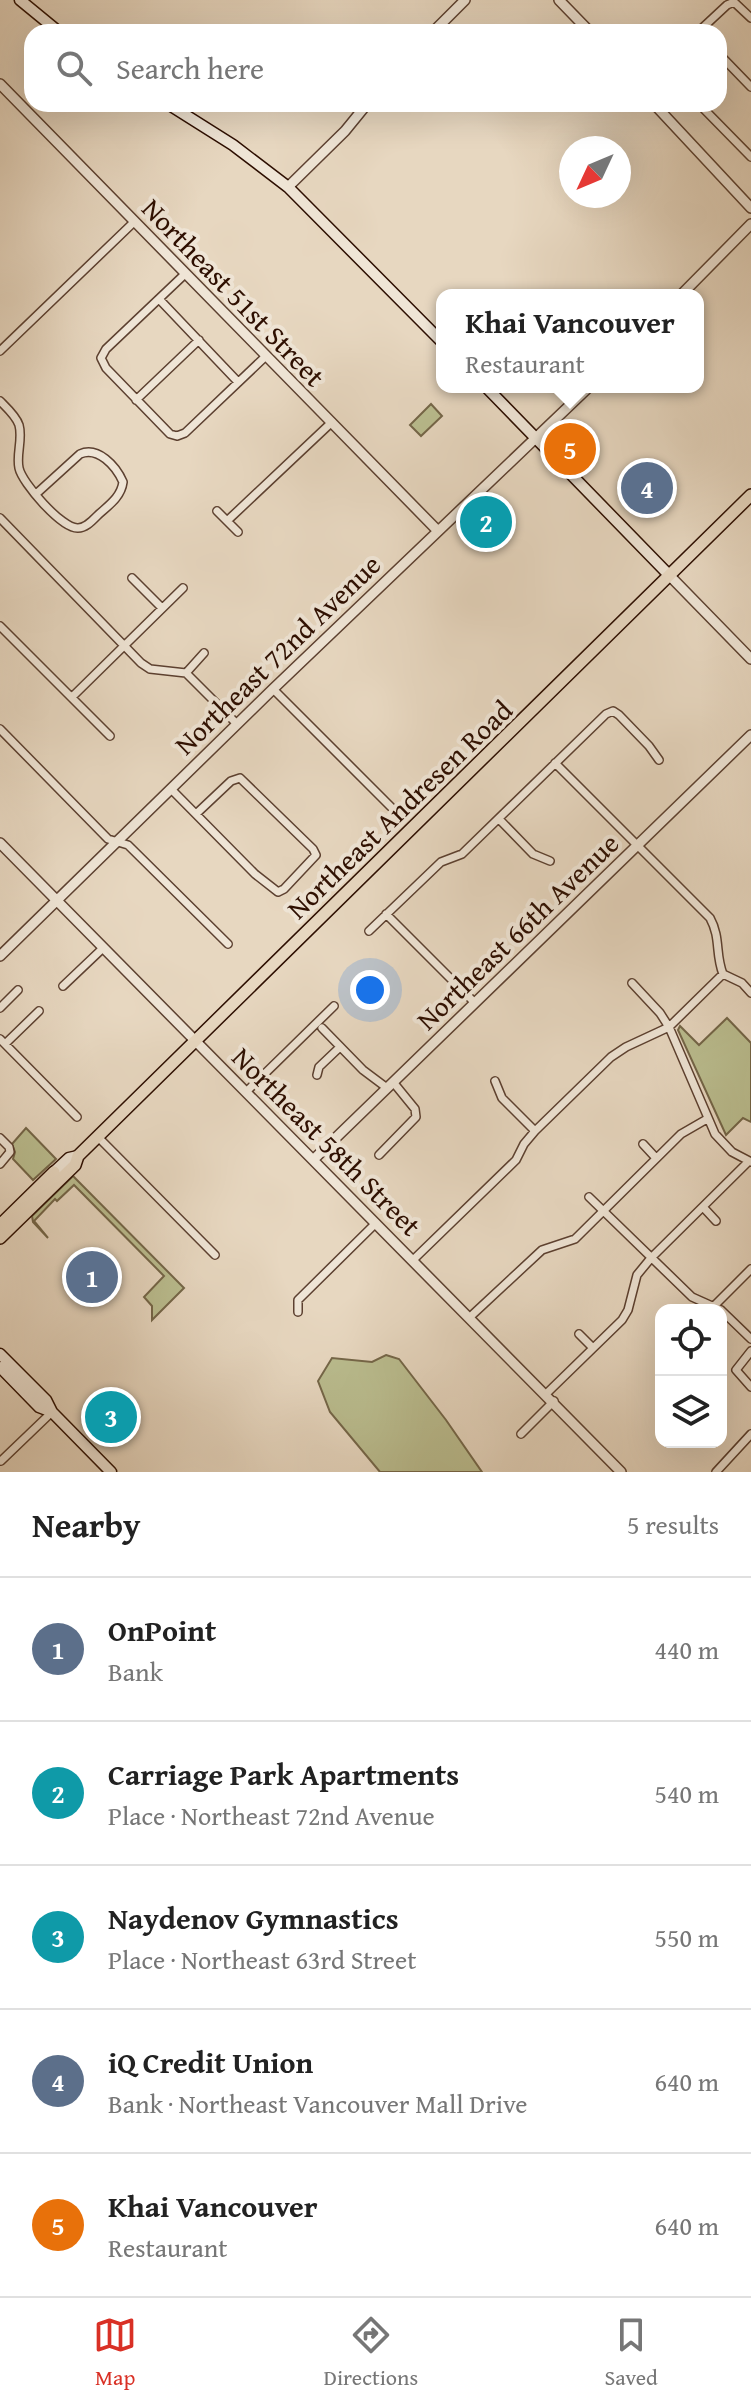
<!DOCTYPE html>
<meta charset="utf-8">
<style>
:root{--surface:#fff;--page:#f6f6f6;--text:#222;--muted:#767676;--line:#e0e0e0;--accent:#d93025}
body{margin:0;font-family:"Gentium Book Plus",serif;background:var(--page);color:var(--text)}
.controls{position:absolute;right:24px;bottom:24px;display:grid;overflow:hidden;border-radius:16px;box-shadow:0 8px 32px #0002}
.controls button{width:72px;height:72px;display:grid;place-items:center;padding:0;border:0;border-bottom:2px solid var(--line);background:var(--surface);color:var(--text);font:40px sans-serif}
.compass{position:absolute;left:559px;top:136px;width:72px;height:72px;border-radius:50%;background:var(--surface);box-shadow:0 8px 32px #0002;rotate:226deg}
.you{position:absolute;left:370px;top:990px;width:28px;height:28px;margin:-20px;border:6px solid #fff;border-radius:50%;background:#1a73e8;box-shadow:0 0 0 12px #1a73e833}
.badge{display:grid;place-items:center;width:52px;height:52px;border-radius:50%;background:var(--accent);color:#fff;font-size:26px;font-weight:700}
.pin{position:absolute;translate:-50% -50%;border:4px solid #fff;box-shadow:0 2px 8px #0006}
.popup{position:absolute;left:436px;top:289px;width:268px;height:104px;box-sizing:border-box;display:grid;place-content:center;border-radius:16px;background:var(--surface);filter:drop-shadow(0 2px 6px #0005);font-size:26px;white-space:nowrap;color:var(--muted)}
.popup b{font-size:30px;color:var(--text)}
.popup::after{content:'';position:absolute;left:50%;top:100%;margin-left:-16px;border:16px solid transparent;border-top-color:var(--surface)}
.list{margin:0;padding:0;list-style:none}
h2{display:flex;justify-content:space-between;align-items:center;height:104px;margin:0;padding:0 32px;font-size:34px}
h2 small{font-size:26px;font-weight:400;color:var(--muted)}
.list li{display:grid;grid-template-columns:52px 1fr auto;gap:24px;align-items:center;box-sizing:border-box;height:144px;padding:0 32px;border-top:2px solid var(--line)}
.list b{display:block;font-size:30px;white-space:nowrap}
.list p{margin:0;font-size:26px;white-space:nowrap;color:var(--muted)}
.list em{font-size:26px;font-style:normal;color:var(--muted)}
.icon{flex:none;width:44px;height:44px;fill:none;stroke:currentColor;stroke-width:2;stroke-linecap:round;stroke-linejoin:round}
.map{position:relative;flex:none;width:751px;height:1472px;overflow:hidden}
.search{position:absolute;background:var(--surface);box-shadow:0 8px 32px #0002;left:24px;right:24px;top:24px;height:88px;display:flex;align-items:center;gap:20px;box-sizing:border-box;padding:0 28px;border-radius:24px;color:var(--muted);font-size:30px}
.sheet{height:824px;background:var(--surface)}
nav{display:flex;justify-content:space-around;align-items:center;box-sizing:border-box;height:112px;border-top:2px solid var(--line);background:var(--surface);font-size:22px;color:var(--muted)}
nav a{display:grid;justify-items:center;gap:4px}
nav .on{color:var(--accent)}
.map>svg:first-child{display:block}
</style>
<div class="map">
<svg width="751" height="1472" viewBox="0 0 751 1472">
<rect width="100%" height="100%" fill="#e7d7c0"/>
<filter id="stains"><feTurbulence type="fractalNoise" baseFrequency=".0025" numOctaves="4"/><feColorMatrix values="0 0 0 0 .2 0 0 0 0 .09 0 0 0 0 .02 0 0 0 .5 -.17"/></filter>
<radialGradient id="worn" r=".72"><stop offset=".6" stop-color="#630" stop-opacity="0"/><stop offset="1" stop-color="#630" stop-opacity=".3"/></radialGradient>
<path fill="#babd8f" stroke="#746648" stroke-width="2" d="M431,404L442,416L421,436L410,425Z
M727,1018L751,1043V1122L743,1118L726,1135L678,1030L680,1026L699,1045Z
M26,1128L56,1159L33,1180L13,1159L15,1152L12,1144Z
M73,1176L184,1288L152,1320V1306L144,1297L164,1276L74,1185L57,1201L55,1199L34,1221L48,1238L33,1222L32,1216Z
M386,1355L399,1359L446,1420L482,1472H380L330,1412L318,1381L332,1358L372,1362Z"/>
<g fill="none" stroke-linecap="round" stroke-linejoin="round">
<defs>
<path id="minor" d="M698,32L727,5L734,2L751,18
M719,54L751,87
M699,104L751,157
M185,274L106,349L101,358L106,368L170,434L177,436L185,433L266,356
M159,299L238,382
M0,351L134,222
M136,400L199,340
M0,401C7,408 16,416 19,425C23,439 16,454 19,468C22,483 62,529 78,528C86,528 92,521 98,515C109,505 121,497 123,482C116,466 98,446 80,454L36,494
M217,511L238,532
M0,518L141,663L150,669L186,673L237,724
M227,521L332,422
M132,578L162,608
M0,626L110,736
M186,673L204,653
M273,689L391,807
M72,697L183,588
M0,729L108,839L128,845L228,944
M555,763L710,918C721,938 715,954 723,974L742,983L751,993
M171,789L255,874L278,892L284,889L316,855L313,849L240,778L231,781L196,814
M499,819L533,854L550,861
M386,914L475,1003
M369,931L441,862L462,854L606,714L613,711L619,715L649,746L659,760
M632,983L660,1013L669,1027L715,1134L732,1152L751,1162
M63,986L103,948
M0,1008L18,990
M322,1028L363,1070L387,1088
M0,1039L77,1117
M5,1044L39,1011
M317,1075L319,1067L340,1047
M495,1081L502,1098L535,1131
M247,1091L334,1006
M98,1137L215,1255
M0,1138L9,1147L10,1152L0,1164
M643,1144L656,1158
M379,1155L416,1117L415,1109L393,1082
M589,1197L692,1297L721,1310
M703,1207L716,1221
M413,1260L516,1160L524,1144L535,1131L611,1057L626,1047L669,1027L723,974
M713,1307L751,1269
M721,1310L751,1339
M298,1312V1300L376,1223
M470,1317L542,1250L575,1239L681,1134L707,1119
M579,1334L593,1348
M751,1351L736,1370L751,1387
M546,1394L622,1320L628,1310L637,1275L651,1258L749,1161
M521,1434L554,1401
M1,1461L52,1412
M716,1472L751,1434"/>
<path id="tertiary" d="M559,0L590,32
M433,32L465,0
M0,84L437,530
M654,104L751,208
M288,187L345,131L367,104
M681,295L751,224
M669,575L751,659
M0,843L621,1472
M0,956L273,689L589,387
M314,1159L751,735"/>
<path id="secondary" d="M20,0L59,32
M168,104L233,145L288,187L442,342
M486,387L669,575
M54,1172L69,1158L78,1156
M0,1354L46,1400L52,1412L111,1472
M0,1367L39,1407L52,1412"/>
<path id="primary" d="M0,1225L54,1172
M0,1238L75,1165L78,1156L751,495"/>
</defs>
<use href="#minor" stroke="#5c4030" stroke-width="10"/>
<use href="#tertiary" stroke="#5c4030" stroke-width="12"/>
<use href="#secondary" stroke="#2d0e00" stroke-width="13"/>
<use href="#primary" stroke="#2d0e00" stroke-width="14"/>
<use href="#minor" stroke="#efe5d6" stroke-width="7"/>
<use href="#tertiary" stroke="#efe5d6" stroke-width="9"/>
<use href="#secondary" stroke="#efe5d6" stroke-width="10"/>
<use href="#primary" stroke="#e7d7c0" stroke-width="11"/>
</g>
<g text-anchor="middle" dominant-baseline="central" stroke-width="8" stroke-linejoin="round" paint-order="stroke">
<g font-size="28" fill="#2d0e00" stroke="#efe5d6">
<text transform="translate(234 292) rotate(46)">Northeast 51st Street</text>
<text transform="translate(277 654) rotate(-44)">Northeast 72nd Avenue</text>
<text transform="translate(399 809) rotate(-44)">Northeast Andresen Road</text>
<text transform="translate(517 931) rotate(-44)">Northeast 66th Avenue</text>
<text transform="translate(327 1141) rotate(45)">Northeast 58th Street</text>
</g>
</g>
<rect width="100%" height="100%" filter="url(#stains)"/>
<rect width="100%" height="100%" fill="url(#worn)"/>
</svg>
<div class="controls">
<button><svg class="icon" aria-label="locate" viewBox="0 0 24 24"><circle cx="12" cy="12" r="6"/><path d="M12 2v4M12 18v4M2 12h4M18 12h4"/></svg></button>
<button><svg class="icon" aria-label="layers" viewBox="0 0 24 24"><path d="M12 4l9 5-9 5-9-5zM3 14l9 5 9-5"/></svg></button>
</div>
<svg class="compass" viewBox="-18 -18 36 36"><path d="M0-13l5 13h-10z" fill="#e53935"/><path d="M0 13l5-13h-10z" fill="#767676"/></svg>
<div class="you"></div>
<div class="pin badge" style="left:92px;top:1277px;background:#5c6f8a">1</div>
<div class="pin badge" style="left:486px;top:522px;background:#0f9aa8">2</div>
<div class="pin badge" style="left:111px;top:1417px;background:#0f9aa8">3</div>
<div class="pin badge" style="left:647px;top:488px;background:#5c6f8a">4</div>
<div class="pin badge" style="left:570px;top:449px;background:#e8710a">5</div>
<div class="popup"><b>Khai Vancouver</b>Restaurant</div>
<div class="search"><svg class="icon" aria-label="search" viewBox="0 0 24 24"><circle cx="10" cy="10" r="6"/><path d="M15 15l6 6"/></svg>Search here</div>
</div>
<section class="sheet">
<h2>Nearby<small>5 results</small></h2>
<ul class="list">
<li><span class="badge" style="background:#5c6f8a">1</span><div><b>OnPoint</b><p>Bank</p></div><em>440 m</em></li>
<li><span class="badge" style="background:#0f9aa8">2</span><div><b>Carriage Park Apartments</b><p>Place · Northeast 72nd Avenue</p></div><em>540 m</em></li>
<li><span class="badge" style="background:#0f9aa8">3</span><div><b>Naydenov Gymnastics</b><p>Place · Northeast 63rd Street</p></div><em>550 m</em></li>
<li><span class="badge" style="background:#5c6f8a">4</span><div><b>iQ Credit Union</b><p>Bank · Northeast Vancouver Mall Drive</p></div><em>640 m</em></li>
<li><span class="badge" style="background:#e8710a">5</span><div><b>Khai Vancouver</b><p>Restaurant</p></div><em>640 m</em></li>
</ul>
</section>
<nav>
<a class="on"><svg class="icon" aria-label="map" viewBox="0 0 24 24"><path d="M3 6l6-2 6 2 6-2v14l-6 2-6-2-6 2zM9 4v14M15 6v14"/></svg>Map</a>
<a><svg class="icon" aria-label="directions" viewBox="0 0 24 24"><path d="M12 3l9 9-9 9-9-9zM9 14v-3h6M13 9l2 2-2 2"/></svg>Directions</a>
<a><svg class="icon" aria-label="saved" viewBox="0 0 24 24"><path d="M7 4h10v16l-5-4-5 4z"/></svg>Saved</a>
</nav>
